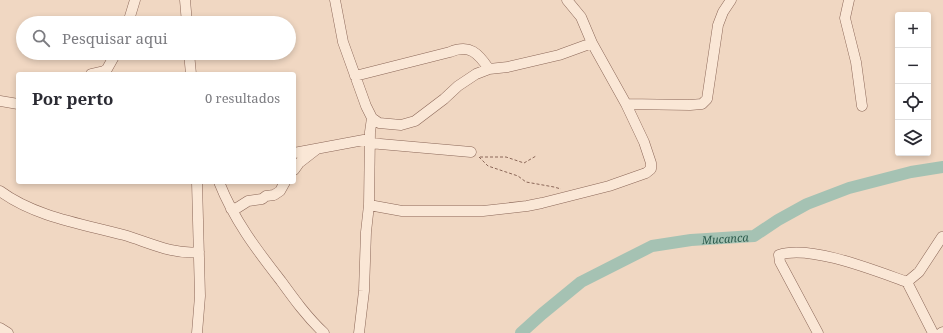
<!DOCTYPE html>
<html lang="pt">
<meta charset="utf-8">
<style>
:root{--surface:#fff;--page:#f7f7f7;--text:#2b2b33;--muted:#7c7c81;--line:#e1e1e2}
body{margin:0;font-family:"Noto Serif",serif;background:var(--page);color:var(--text)}
.controls{position:absolute;right:12px;top:12px;display:grid;overflow:hidden;border-radius:4px;box-shadow:0 2px 6px #0003}
.controls button{width:36px;height:36px;display:grid;place-items:center;padding:0;border:0;border-bottom:1px solid var(--line);background:var(--surface);color:var(--text);font:20px sans-serif}
.list{margin:0;padding:0;list-style:none}
h2{display:flex;justify-content:space-between;align-items:center;height:52px;margin:0;padding:0 16px;font-size:17px}
h2 small{font-size:13px;font-weight:400;color:var(--muted)}
.icon{flex:none;width:22px;height:22px;fill:none;stroke:currentColor;stroke-width:2;stroke-linecap:round;stroke-linejoin:round}
.map{position:relative;flex:none;width:943px;height:333px;overflow:hidden}
.search{position:absolute;background:var(--surface);box-shadow:0 2px 6px #0003;left:16px;top:16px;width:280px;height:44px;display:flex;align-items:center;gap:10px;box-sizing:border-box;padding:0 14px;border-radius:22px;color:var(--muted);font-size:15px}
.panel{position:absolute;background:var(--surface);box-shadow:0 2px 6px #0003;left:16px;top:72px;width:280px;height:112px;border-radius:4px}
.map>svg:first-child{display:block}
</style>
<div class="map">
<svg width="943" height="333" viewBox="0 0 943 333">
<rect width="100%" height="100%" fill="#f0d7c2"/>
<g fill="none" stroke-linecap="round" stroke-linejoin="round">
<path stroke="#a5c2b3" stroke-width="12" id="s1" d="M521,333L542,314L581,282L652,246L691,240L754,236L778,220L807,204L849,188L911,172L943,167"/>
<defs>
<path id="minor" d="M185,0L187,23
M335,0L343,42L366,106L372,118L370,132L369,205L366,232L364,291L359,333
M849,0L845,18L856,62L862,106
M128,23L135,0
M189,53L191,74
M91,74L104,71L107,69L116,53
M355,76L450,52C470,44 478,53 489,69
M0,101L18,104
M626,104L690,105L702,104L707,99L718,25L723,12L731,0
M372,118L379,123L401,125L415,121L444,99L458,86L476,74L489,69L508,67L559,55L592,43
M369,143L471,152
M294,153L369,139
M294,170L299,163L317,149
M219,182C234,220 256,249 281,281C294,299 307,317 324,333
M0,191C35,217 83,224 124,235C148,242 173,255 199,252
M369,205L402,211H483L527,206L542,203L609,186L646,173L651,169V163L644,142L626,104L592,43L581,17L567,0
M231,209L237,208L248,201L262,199L266,196L274,195L280,191L285,182
M907,282L919,272L942,237
M0,328L8,333
M197,333L200,296L197,182
M818,333L780,262L779,255C809,244 876,271 907,282L933,333
M941,333L943,332"/>
</defs>
<use href="#minor" stroke="#8b6758" stroke-width="11"/>
<path stroke="#8b6758" stroke-width="1" stroke-dasharray="3 2" stroke-linecap="butt" d="M479,157L488,166L518,176L526,182L554,187L561,189
M480,157H506L524,163L536,156"/>
<use href="#minor" stroke="#fae7d6" stroke-width="10"/>
</g>
<g text-anchor="middle" dominant-baseline="central" stroke-width="3" stroke-linejoin="round" paint-order="stroke">
<g font-size="11" font-style="italic" fill="#2c5a4c" stroke="#f7e4d2">
<text stroke="none"><textPath href="#s1" startOffset="232">Mucanca</textPath></text>
</g>
</g>
</svg>
<div class="controls">
<button>+</button>
<button>−</button>
<button><svg class="icon" aria-label="locate" viewBox="0 0 24 24"><circle cx="12" cy="12" r="6"/><path d="M12 2v4M12 18v4M2 12h4M18 12h4"/></svg></button>
<button><svg class="icon" aria-label="layers" viewBox="0 0 24 24"><path d="M12 4l9 5-9 5-9-5zM3 14l9 5 9-5"/></svg></button>
</div>
<div class="search"><svg class="icon" aria-label="search" viewBox="0 0 24 24"><circle cx="10" cy="10" r="6"/><path d="M15 15l6 6"/></svg>Pesquisar aqui</div>
<section class="panel">
<h2>Por perto<small>0 resultados</small></h2>
<ul class="list">
</ul>
</section>
</div>
